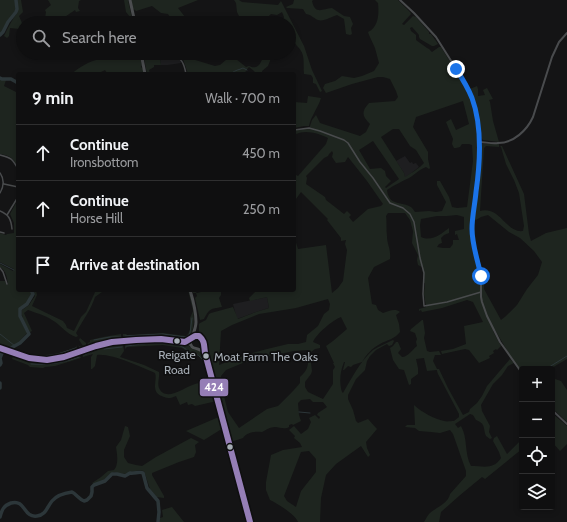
<!DOCTYPE html>
<meta charset="utf-8">
<style>
:root{--surface:#0f0f10;--page:#1d1d1e;--text:#f1f3f6;--muted:#9b9c9f;--line:#2f2f30}
body{margin:0;font-family:Cabin,sans-serif;background:var(--page);color:var(--text)}
.controls{position:absolute;right:12px;bottom:12px;display:grid;overflow:hidden;border-radius:4px;box-shadow:0 2px 6px #0003}
.controls button{width:36px;height:36px;display:grid;place-items:center;padding:0;border:0;border-bottom:1px solid var(--line);background:var(--surface);color:var(--text);font:20px sans-serif}
.stop{position:absolute;width:12px;height:12px;margin:-9px;border:3px solid #1a73e8;border-radius:50%;background:#fff}
.stop.end{background:#1a73e8;border-color:#fff;box-shadow:0 1px 4px #0008}
.list{margin:0;padding:0;list-style:none}
h2{display:flex;justify-content:space-between;align-items:center;height:52px;margin:0;padding:0 16px;font-size:17px}
h2 small{font-size:13px;font-weight:400;color:var(--muted)}
.list li{display:grid;grid-template-columns:26px 1fr auto;gap:12px;align-items:center;box-sizing:border-box;height:56px;padding:0 16px;border-top:1px solid var(--line)}
.list b{display:block;font-size:15px;white-space:nowrap}
.list p{margin:0;font-size:13px;white-space:nowrap;color:var(--muted)}
.list em{font-size:13px;font-style:normal;color:var(--muted)}
.icon{flex:none;width:22px;height:22px;fill:none;stroke:currentColor;stroke-width:2;stroke-linecap:round;stroke-linejoin:round}
.map{position:relative;flex:none;width:567px;height:522px;overflow:hidden}
.search{position:absolute;background:var(--surface);box-shadow:0 2px 6px #0003;left:16px;top:16px;width:280px;height:44px;display:flex;align-items:center;gap:10px;box-sizing:border-box;padding:0 14px;border-radius:22px;color:var(--muted);font-size:15px}
.panel{position:absolute;background:var(--surface);box-shadow:0 2px 6px #0003;left:16px;top:72px;width:280px;height:220px;border-radius:4px}
.map>svg:first-child{display:block}
</style>
<div class="map">
<svg width="567" height="522" viewBox="0 0 567 522">
<rect width="100%" height="100%" fill="#141415"/>
<path fill="#1e1e20" d="M164,53H169L180,59L181,63L168,65H161L160,57H165L163,55Z
M405,156L410,163L412,162L413,164L416,163L419,167L405,178L404,173L396,161Z
M267,297L269,308L256,312L237,319L233,304Z"/>
<path fill="#1e251f" fill-rule="evenodd" d="M0,0H15L16,6L15,11L6,23L3,32L0,34Z
M17,0H21L23,12L19,16L22,23L20,29L10,28L9,36L7,38L4,36C8,28 12,19 18,12Z
M48,0H81L79,1L78,8L80,11L76,12L75,10L56,23H47L45,18L46,12L45,10L51,5Z
M124,0H128L133,23H82L81,21C98,19 114,21 130,20V17L126,12Z
M131,0H198L178,8L189,22H171V19L168,14L161,13L152,6L136,11L135,10L133,9Z
M234,0H239L242,2L278,5L281,1L304,46L312,70L322,91L320,92L316,84L313,83V78L311,75L304,74C303,66 305,57 301,51C300,48 296,46 295,43C292,39 292,31 292,27H290L289,28V23H282L284,17L282,12L277,15L271,14C260,25 255,25 241,20L237,12L236,3Z
M294,0H313L312,1C315,15 322,9 332,8L344,16L350,17L353,24L351,28L352,34L350,35L346,34L344,19L337,15C331,17 323,22 318,20C313,18 312,15 306,14L303,9L287,8L286,7L293,4Z
M375,0H398L410,12L411,14L402,24L404,25L413,16L416,17L429,32V34H431L438,44L434,46H432L420,39L419,37V35L412,27L410,28L411,31L416,35V40L427,48L429,49L432,52L439,47H441C449,61 460,75 467,90C479,114 478,144 477,170H479L480,146L482,144H499V147L486,146L484,148L480,211C483,210 487,210 490,211C502,214 509,233 523,231L524,226L519,193L514,180L506,164L501,147L500,146H502L524,194L529,234L531,241L546,233L567,228V359L550,369H522V372L512,359L495,330L493,331L501,346L497,350L496,349L493,351L494,353L489,356L490,358L479,363L469,350L465,349L442,354L441,351L453,349L466,344L464,326L483,322L473,302L467,300L442,308L422,312L421,310L419,311V309L426,307L424,294L425,283H423V273L422,267L418,265L417,260L418,255L412,243L413,231L410,220L405,213H388L386,216C387,222 386,229 387,236C387,245 391,248 390,259L374,267L368,278L372,304L376,305L378,310L383,313C389,311 395,308 400,312L396,315L399,324L400,332C395,339 387,340 380,344C372,348 366,355 362,362L353,365L351,367L348,366L344,370H343L345,362H344C340,372 339,382 342,392L343,393C351,379 361,360 373,350C379,346 387,343 393,340L394,341L392,345L389,346L387,344L376,350L370,356L367,361L365,370L356,379L348,395V399L353,410L356,421L358,423L368,419L377,429L366,442L367,448L370,455L368,457L361,446L336,464L326,475L321,498L320,522H298C295,514 278,504 270,500L266,490V482L271,455L283,450L302,447L300,443L294,438L295,436L289,430L294,426L301,434L308,429L311,422L309,418L315,415L319,419L320,417L317,415L318,413L327,407L323,402H313L310,399L301,400L298,403L299,415L301,421L293,425L292,424L289,425V427C284,430 280,427 275,427C270,427 266,430 262,432C255,431 247,432 243,438L231,442L211,367L212,366L208,351L207,352L203,339L199,334V324L200,323L206,320L209,314L211,313L233,307L238,319L256,312L269,308L267,297L250,301L249,298L257,290H294V236L298,249L326,245L332,293L338,288L343,281L347,250L345,244L346,240L341,241V238L327,220L328,219L301,192L296,199L294,201V191L296,188L294,183V174L298,176L326,144L328,138C318,133 304,129 294,135V130L303,129H309L312,120L316,115L320,123L360,136L366,132L370,124C362,116 361,112 369,103L395,101L398,97L396,91L390,79L383,77H378L352,84L326,93L323,88L325,84L335,81L342,76L354,78L362,76L374,71L379,63L375,48L369,35L368,32C379,27 379,13 378,3ZM463,101L469,124L456,130L451,119L446,122L453,139L452,144L454,148H456L460,147L462,144H469L472,145L473,161L467,207L457,208L452,207L449,197L440,181H437V185L446,202L442,211L436,212L429,211L415,212C408,198 389,210 387,190C394,185 401,182 409,178C416,174 418,170 426,167L429,169L430,168L428,159V152L413,127L416,117ZM393,129H399L410,146L416,150L424,163C420,168 411,173 405,177L404,173L381,137ZM373,141L399,179L386,188L385,187L391,181L386,176L385,171L381,168L370,169L359,150ZM332,151L333,153L332,157L336,163L345,162L348,157L367,181L383,204L381,206L368,209L353,222L349,217L351,215L347,211L344,214L326,200L325,197L306,184L307,178L306,176L324,158L328,156L329,154ZM457,215L464,217V229L455,231V235L457,234L459,240H453V244L450,248H443L437,247L439,244L442,243L441,238L444,235L449,233V228C441,234 432,242 421,237L420,225L421,219L437,216H447ZM488,215L509,232L520,238L534,251L542,262L538,275L527,289L517,305L506,316L501,320L484,289V278L476,246L474,221L481,217ZM328,299L330,304L329,310L324,314L318,326L307,335L306,342L298,344H288L267,349L249,354L219,365L221,331L232,325L259,314L296,308ZM341,317L347,329L333,341L326,346L334,363H333L335,367L333,370V384L323,399L308,392L305,387V382L311,374L312,371L311,363V352L315,349L320,348V345L313,342C316,334 333,320 341,317ZM308,350C308,363 310,368 300,377V383L293,391L278,406L267,409L239,428L228,412L221,384V376L226,370L250,360L294,351ZM309,451L316,459V472L301,491L296,507L287,501L284,496L301,452Z
M98,53H105L109,59L112,60L123,57L125,53H139L142,65L141,67L143,69L144,74H106L107,73L105,70L101,72L100,74H71C80,67 89,61 100,59Z
M143,53H164L163,55L166,56L165,57L160,58L161,65H154V67L149,70L150,74H147Z
M234,53H241L236,59L246,67L249,66C259,71 262,61 264,53H273L268,66L262,71V74H256L254,71L249,67L248,68L244,74H188L183,59L186,58L192,59L215,66L220,65Z
M0,79L6,80L4,86L18,93V167C12,157 11,156 0,154Z
M477,86L478,89V96L485,95L483,90L487,88L493,99L489,100L490,102L493,121L499,142L483,140L480,137C479,125 478,113 474,101C473,97 471,93 470,89Z
M308,96L321,98C318,108 311,116 309,126H304L294,128V102L307,103Z
M18,202V290H30C35,298 26,304 20,308C16,317 24,325 27,333L18,343L9,349L0,345V281H5L7,285L8,284C7,277 6,271 0,267V264L13,271L14,269L0,262V233L6,235L7,234L14,233V223L10,214L16,203Z
M33,290H36L37,295L32,306L63,321L66,325L67,328L74,331L81,317L86,312L96,290H110L102,292L95,297C91,310 82,321 76,333L78,336L76,337C66,334 61,325 52,320C45,315 36,313 28,310L24,313L32,331L30,332C26,325 21,319 22,310L29,305L35,296Z
M188,290H189C193,307 197,321 190,338L187,340L159,337L123,340V334H126L127,335L163,333L186,336L188,334L190,330V318L193,311Z
M193,290L197,293L205,291L206,290H221V295L219,298L222,307C210,309 210,308 204,319L200,320L195,298L197,296L196,293H193Z
M422,320H423L425,333L424,338L427,351L430,352L439,351L441,355H435L433,361L437,369H439L448,388L463,415L469,412L470,409L477,403L482,396L487,386L510,359L514,363L508,366L502,375L493,384L481,405L482,411L490,426L489,432L492,438L490,439L486,436C483,428 486,424 476,420L473,415L470,414L455,424L458,428L461,426C468,438 464,453 471,466C484,466 493,470 501,458L499,452L493,441L494,438L497,436L507,454L522,439V449L485,479L482,477L459,496L441,512L439,522H424C426,519 427,516 429,514C436,507 448,504 450,494L466,476V471L453,434L450,430L440,433L431,432L419,431L415,428L405,427L407,425H415L414,405C421,412 435,419 444,421C447,422 451,421 454,421L459,417V414L438,374L437,371V370L427,371L424,358L416,359L418,368V374L411,379V384L409,385L404,370L399,369L393,360L390,348L393,346L396,342H398L401,349L398,353L402,357C408,357 412,350 417,346L416,342L417,339L415,333L410,331L411,329Z
M121,334V341L97,344L81,350H80L78,344L79,346H83L79,340L80,338L86,343V345H87L88,343L90,342V340L103,337Z
M164,340L181,343L189,346L194,350H199L202,352L207,363L217,401L195,406L192,404L188,405L187,402L180,405L176,396C172,398 168,399 164,397C149,392 158,381 155,373C141,367 111,353 97,355L95,366L92,369H91V357L93,354L83,357L81,352L102,346L122,343L123,344L124,351L120,357L144,365L159,372C160,377 157,383 159,388C165,401 181,390 190,386C196,383 202,383 208,379C210,365 205,365 198,355L191,354L182,348L163,345L127,347L125,349V343H126Z
M76,345L78,351C62,358 51,359 34,358L33,357L16,351L18,350L33,355L35,354C49,357 63,352 76,347Z
M14,354C38,363 55,363 79,354L81,358L55,366L45,367L43,368L30,367L28,365L12,359Z
M555,379L561,381L567,390V422L552,408V381Z
M552,415H554L567,426V444L560,451L552,442Z
M221,416L225,430H220L204,440L186,431Z
M125,426L128,427L130,436L124,450V457L128,463L136,465L142,466L156,457L191,438L199,442L195,445L196,452L194,457L179,462L152,473V475L164,496V498L156,497L150,489L144,471C137,469 131,473 124,474C120,474 117,473 114,472L110,474L103,481L94,484L92,483L101,477L108,471L114,470C119,464 117,454 116,447L121,440Z
M172,507L184,522H160V518L163,517L162,510Z"/>
<g fill="none" stroke-linecap="round" stroke-linejoin="round">
<path stroke="#2c3639" stroke-width="1" d="M232,73C235,70 239,70 243,68L247,70
M0,263L14,270
M0,334L15,346
M125,336L163,334L185,337L188,336L190,333L192,318
M94,340L110,337H121
M126,346C144,344 164,340 181,346C185,348 188,351 192,353C197,355 198,354 202,359
M104,349L122,347
M84,355L91,352
M46,356L58,354L76,348
M31,364C48,365 63,363 79,357
M546,369L567,356
M299,412L310,413"/>
<path stroke="#2c3639" stroke-width="3.5" d="M0,35L3,32L8,22L16,12L17,9L16,0
M0,78L2,79H11L18,83
M0,358L2,353L20,343L29,334L20,316V309L27,304L33,294L31,290
M0,358L1,363L0,365
M0,383V388
M0,517C2,510 3,506 11,503C26,499 23,518 37,516C46,515 47,507 52,501C56,496 65,493 72,492C76,494 79,499 84,501L87,500L91,496L92,492V487L94,485L105,481L112,474H117L125,476L130,473C134,474 140,471 143,473L147,488L158,501L159,512L158,522"/>
<path stroke="#494b4d" stroke-width="1.5" d="M172,53C182,59 184,63 186,74
M294,130L309,128L320,131L344,140L348,143L360,162L373,178L390,203L403,208L410,214L414,222L420,258L424,273L423,294L424,306L447,302L481,292
M0,155C11,158 12,158 18,169
M0,173C5,180 4,186 0,193
M4,184L18,187
M0,211C9,215 11,219 12,229
M7,215L18,197
M0,232L4,233
M0,268L3,272L7,284"/>
<path stroke="#494b4d" stroke-width="2" d="M400,0L414,13L436,37L462,78L473,102L478,125L479,142L477,183L473,214L472,234L474,248L481,276V297L482,302L487,316L500,342L522,373
M479,142C485,142 492,144 498,143C514,143 527,130 533,117L552,57L559,42L567,33
M0,348C24,357 43,364 68,356C80,352 91,346 103,344C112,342 121,342 130,341C145,340 159,338 173,340C180,340 185,343 191,345
M552,410L567,424"/>
<path stroke="#4b4d4f" stroke-width="3" d="M130,0L135,23
M141,53L145,74
M190,290C193,300 196,311 196,322C196,327 194,332 192,337
M205,353C203,352 202,350 200,350C195,347 191,350 190,341C192,338 193,336 197,336C205,336 204,349 205,354C207,362 210,369 212,376L250,522"/>
<defs>
<path id="bus-1" d="M0,348L29,358L47,360L64,357L96,346L112,342L136,340L161,339L185,342L195,336H199C205,341 204,346 205,353L250,522"/>
</defs>
<use href="#bus-1" stroke="#0f0f10" stroke-width="9"/>
<use href="#bus-1" stroke="#957eb6" stroke-width="6"/>
</g>
<g fill="none" stroke-linecap="round" stroke-linejoin="round">
<path stroke="#1a73e8" stroke-width="5" d="M456,69C462,78 468,88 472,98C482,125 480,164 476,192C475,204 472,216 472,229C472,245 478,261 481,276"/>
</g>
<g fill="#a6adb5" stroke="#0f0f10" stroke-width="1.5">
<circle cx="177" cy="341" r="3.5"/>
<circle cx="206" cy="356" r="3.5"/>
<circle cx="230" cy="447" r="3.5"/>
</g>
<g text-anchor="middle" dominant-baseline="central" stroke-width="3.5" stroke-linejoin="round" paint-order="stroke">
<g font-size="12" fill="#a6adb5" stroke="#0f0f10">
<text x="177" y="354">Reigate<tspan x="177" dy="15">Road</tspan></text>
<text x="214" y="356" text-anchor="start">Moat Farm The Oaks</text>
</g>
</g>
<rect stroke="#0f0f10" stroke-width="1.5" x="199" y="378" width="30" height="19" rx="4" fill="#957eb6"/>
<g font-size="11" text-anchor="middle" font-weight="bold" fill="#fff">
<text x="214" y="391">424</text>
</g>
</svg>
<div class="controls">
<button>+</button>
<button>−</button>
<button><svg class="icon" aria-label="locate" viewBox="0 0 24 24"><circle cx="12" cy="12" r="6"/><path d="M12 2v4M12 18v4M2 12h4M18 12h4"/></svg></button>
<button><svg class="icon" aria-label="layers" viewBox="0 0 24 24"><path d="M12 4l9 5-9 5-9-5zM3 14l9 5 9-5"/></svg></button>
</div>
<div class="stop" style="left:481px;top:276px"></div>
<div class="stop end" style="left:456px;top:69px"></div>
<div class="search"><svg class="icon" aria-label="search" viewBox="0 0 24 24"><circle cx="10" cy="10" r="6"/><path d="M15 15l6 6"/></svg>Search here</div>
<section class="panel">
<h2>9 min<small>Walk · 700 m</small></h2>
<ul class="list">
<li><svg class="icon" aria-label="ahead" viewBox="0 0 24 24"><path d="M12 20V5M6 11l6-6 6 6"/></svg><div><b>Continue</b><p>Ironsbottom</p></div><em>450 m</em></li>
<li><svg class="icon" aria-label="ahead" viewBox="0 0 24 24"><path d="M12 20V5M6 11l6-6 6 6"/></svg><div><b>Continue</b><p>Horse Hill</p></div><em>250 m</em></li>
<li><svg class="icon" aria-label="arrive" viewBox="0 0 24 24"><path d="M6 21V4h12l-3 4 3 4H6"/></svg><div><b>Arrive at destination</b></div></li>
</ul>
</section>
</div>
